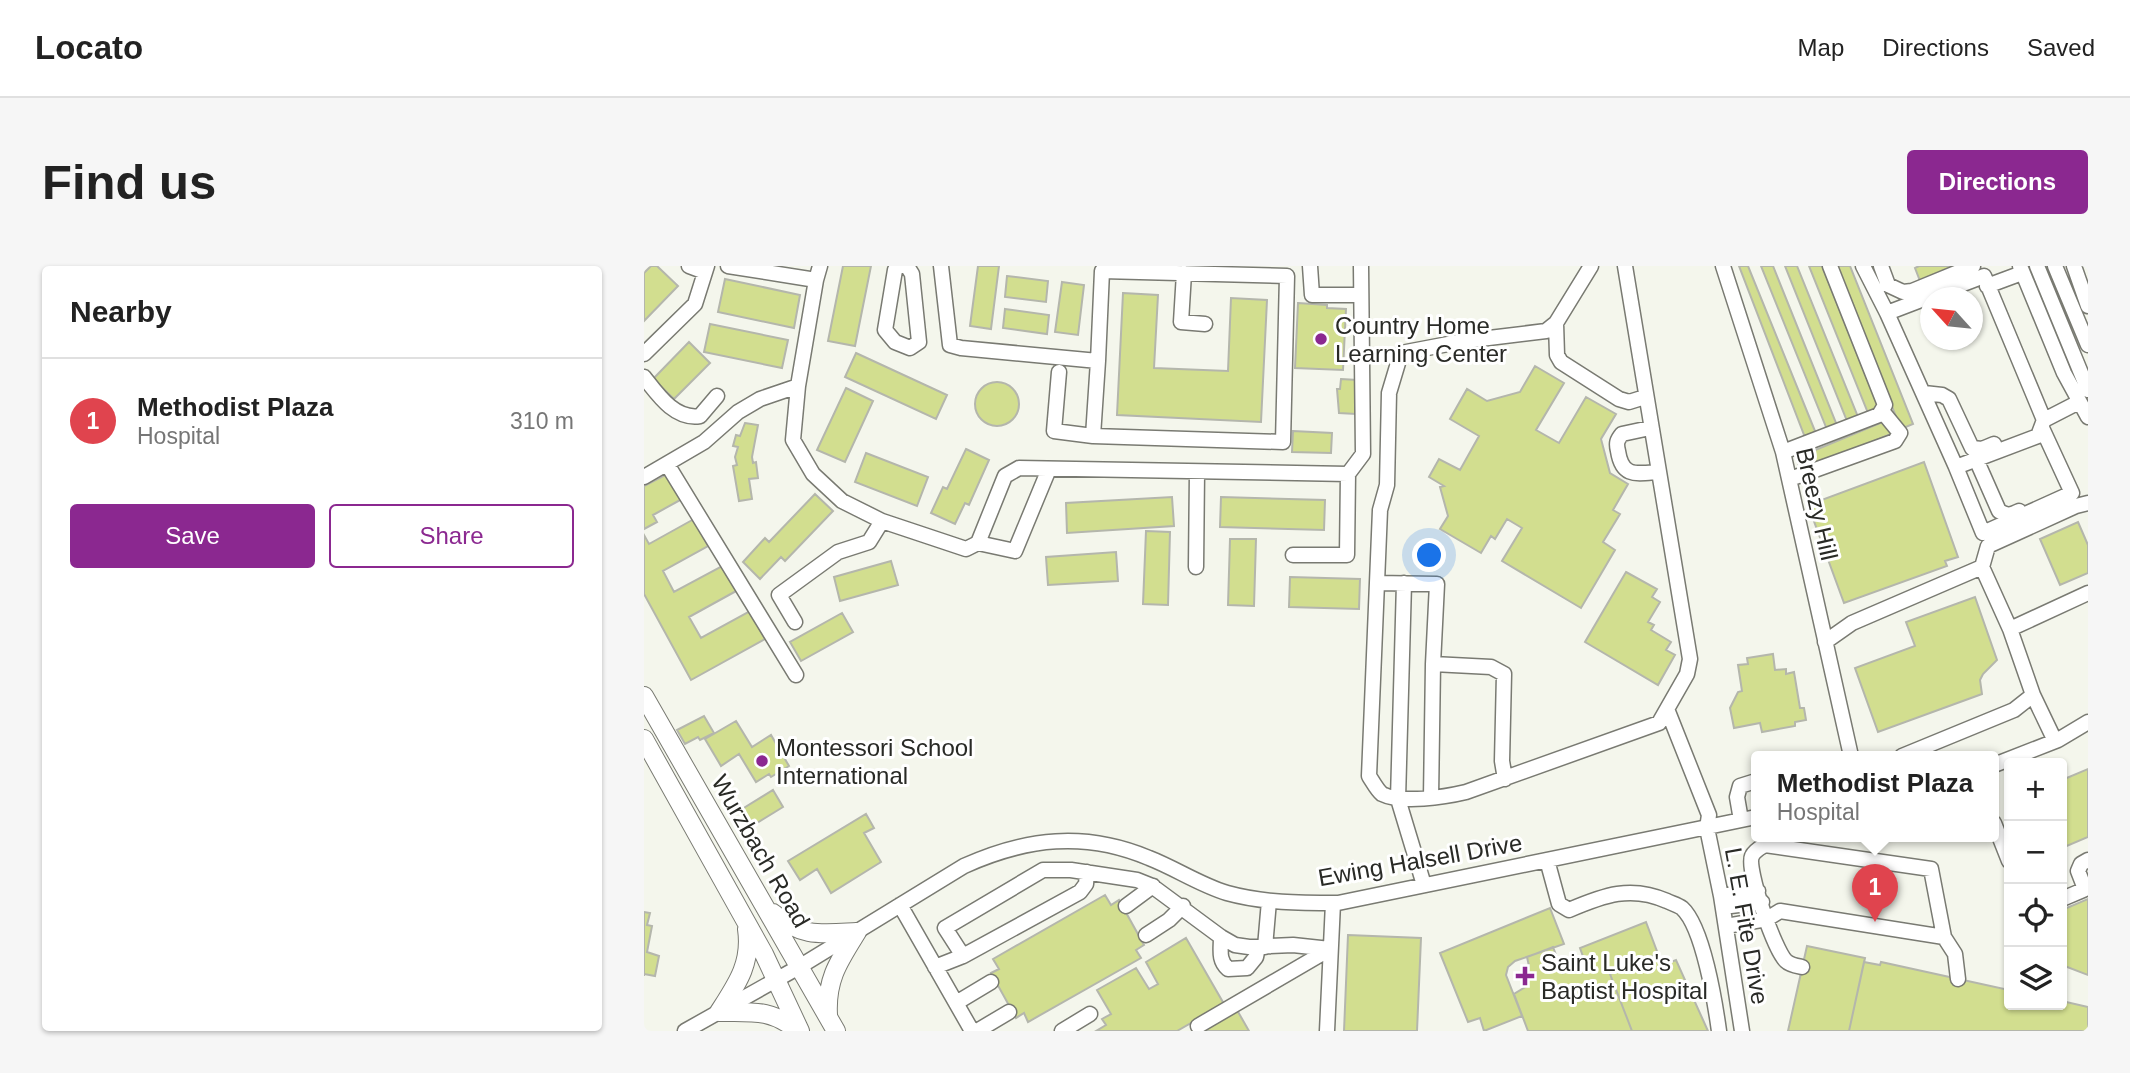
<!DOCTYPE html>
<meta charset="utf-8">
<style>
:root{--surface:#fff;--page:#f6f6f6;--text:#222;--muted:#767676;--line:#e0e0e0;--accent:#8b2890}
body{margin:0;font-family:Helvetica,sans-serif;background:var(--page);color:var(--text)}
.controls{position:absolute;right:21px;bottom:21px;display:grid;overflow:hidden;border-radius:7px;box-shadow:0 2px 5px #0004}
.controls button{width:63px;height:63px;display:grid;place-items:center;padding:0;border:0;border-bottom:2px solid var(--line);background:var(--surface);color:var(--text);font:35px sans-serif}
.compass{position:absolute;left:1276px;top:21px;width:63px;height:63px;border-radius:50%;background:var(--surface);box-shadow:0 2px 5px #0004;rotate:297deg}
.you{position:absolute;left:786px;top:290px;width:24px;height:24px;margin:-18px;border:5px solid #fff;border-radius:50%;background:#1a73e8;box-shadow:0 0 0 10px #1a73e833}
.badge{display:grid;place-items:center;width:46px;height:46px;border-radius:50%;background:var(--accent);color:#fff;font-size:23px;font-weight:700}
.pin{position:absolute;translate:-50% -58px;filter:drop-shadow(0 2px 4px #0008)}
.pin::after{content:'';position:absolute;top:37px;width:24px;height:21px;background:inherit;clip-path:polygon(0 0,100% 0,50% 100%)}
.popup{position:absolute;left:1107px;top:485px;width:248px;height:91px;box-sizing:border-box;display:grid;place-content:center;border-radius:7px;background:var(--surface);filter:drop-shadow(0 2px 5px #0005);font-size:23px;white-space:nowrap;color:var(--muted)}
.popup b{font-size:26px;color:var(--text)}
.popup::after{content:'';position:absolute;left:50%;top:100%;margin-left:-14px;border:14px solid transparent;border-top-color:var(--surface)}
.list{margin:0;padding:0;list-style:none}
h2{display:flex;justify-content:space-between;align-items:center;height:91px;margin:0;padding:0 28px;font-size:30px}
h2 small{font-size:23px;font-weight:400;color:var(--muted)}
.list li{display:grid;grid-template-columns:46px 1fr auto;gap:21px;align-items:center;box-sizing:border-box;height:126px;padding:0 28px;border-top:2px solid var(--line)}
.list b{display:block;font-size:26px;white-space:nowrap}
.list p{margin:0;font-size:23px;white-space:nowrap;color:var(--muted)}
.list em{font-size:23px;font-style:normal;color:var(--muted)}
.actions{display:flex;gap:14px;padding:21px 28px}
.actions a{flex:1;padding:16px 0;border:2px solid var(--accent);border-radius:7px;text-align:center;font-size:24px;color:var(--accent)}
.actions .main{background:var(--accent);color:#fff}
.icon{flex:none;width:38px;height:38px;fill:none;stroke:currentColor;stroke-width:2;stroke-linecap:round;stroke-linejoin:round}
.map{position:relative;flex:none;width:1444px;height:765px;overflow:hidden;border-radius:7px}
header{display:flex;align-items:center;gap:42px;box-sizing:border-box;height:98px;padding:0 35px;background:var(--surface);border-bottom:2px solid var(--line)}
header strong{font-size:33px}
nav{display:flex;gap:38px;margin-inline-start:auto;font-size:24px}
.intro{display:flex;align-items:center;justify-content:space-between;box-sizing:border-box;height:168px;padding:0 42px}
h1{margin:0;font-size:49px}
.button{padding:18px 32px;border-radius:7px;background:var(--accent);color:#fff;font-size:24px;font-weight:700}
main{display:flex;gap:42px;padding:0 42px}
aside{flex:1;background:var(--surface);border-radius:7px;box-shadow:0 2px 5px #0004}
.map>svg:first-child{display:block}
</style>
<header>
<strong>Locato</strong>
<nav><a>Map</a><a>Directions</a><a>Saved</a></nav>
</header>
<div class="intro"><h1>Find us</h1><a class="button">Directions</a></div>
<main>
<aside>
<h2>Nearby<small></small></h2>
<ul class="list">
<li><span class="badge" style="background:#e0444e">1</span><div><b>Methodist Plaza</b><p>Hospital</p></div><em>310 m</em></li>
</ul>
<div class="actions"><a class="main">Save</a><a>Share</a></div>
</aside>
<div class="map">
<svg width="1444" height="765" viewBox="0 0 1444 765">
<rect width="100%" height="100%" fill="#f4f6ec"/>
<path fill="#d2de8f" stroke="#b4b6ac" stroke-width="2" d="M7,0H13L34,20L0,55V7Z
M199,0H227L211,80L184,75Z
M334,0H355L347,63L326,60Z
M1095,0H1104L1173,170L1162,174Z
M1117,0H1129L1194,162L1184,166Z
M1141,0H1153L1214,151L1203,155Z
M1165,0H1178L1235,143L1224,147Z
M1192,0H1206L1269,158L1257,163Z
M1275,0H1314L1276,15L1271,2Z
M363,10L404,15L402,36L361,31Z
M81,13L156,29L150,62L74,46Z
M418,16L440,19L434,69L411,66Z
M479,27L514,29L510,102L584,105L587,32L623,34L617,156L473,149Z
M654,37L683,39V42L702,43L699,104L651,102Z
M361,43L405,49L403,68L359,62Z
M66,58L144,74L138,102L60,86Z
M45,76L66,97L30,133L9,113Z
M212,87L303,129L292,153L201,111Z
M891,100L920,117L892,164L915,177L942,131L972,148L957,173L966,207L984,218L969,244L976,248L959,276L971,284L937,342L858,295L878,262L863,253L851,273L847,270L837,287L796,263L804,250L796,221L800,220L785,211L795,193L816,204L835,170L806,153L823,123L843,135L876,126Z
M697,113L713,114L712,148L695,147L693,123H696Z
M331 138a22 22 0 1 1 44 0a22 22 0 1 1-44 0Z
M202,122L229,135L201,196L173,184Z
M1241,155L1247,168L1157,205L1152,192Z
M101,157L114,159L108,191L109,197L112,196L114,212L105,213L108,233L95,235L89,200L93,199L91,191L94,181L89,180L92,169L96,170Z
M649,165L688,167L687,187L648,186Z
M322,183L345,194L325,239L321,237L311,258L287,247L299,221L303,223Z
M222,187L284,211L273,240L211,216Z
M1280,196L1314,291L1301,295L1303,300L1200,337L1164,239Z
M25,207L38,233L9,249L13,256L0,263V220Z
M171,228L189,245L141,295L137,291L116,313L99,296L121,272L125,276Z
M528,231L530,260L423,267L422,237Z
M577,231L681,234L680,264L576,261Z
M50,253L64,280L19,305L30,326L80,299L94,324L45,351L57,372L106,345L121,373L47,414L0,328V269L5,278Z
M1434,256L1444,279V307L1416,319L1396,273Z
M502,265L526,266L524,339L499,338Z
M586,273H612L610,340L584,339Z
M472,286L474,315L404,319L402,291Z
M247,295L254,319L196,335L190,311Z
M982,306L1013,323L1008,331L1016,336L1004,356L1010,359L1007,364L1027,376L1022,384L1031,389L1014,419L941,376Z
M646,311L716,313L715,343L645,341Z
M1331,331L1353,394L1339,408L1336,414L1338,428L1234,466L1211,402L1271,380L1262,356Z
M198,347L209,366L157,395L146,376Z
M1129,388L1131,404L1142,403V408L1150,406L1156,442H1160L1162,454L1151,456V460L1118,466L1116,457L1090,462L1086,442L1094,426L1098,425L1094,399L1104,398L1103,392Z
M60,450L70,467L56,474L54,471L41,478L33,464Z
M92,455L108,481L127,469L145,500L127,511L125,508L112,516L95,488L77,500L61,473Z
M1444,503V571L1418,582V514Z
M129,524L139,541L108,560L98,543Z
M222,548L230,562L220,567L237,596L187,627L173,603L156,614L144,595Z
M461,629L467,639L475,634L500,679L492,684L497,692L384,756L380,747L372,752L347,707L355,703L349,693Z
M1444,633V709L1418,699V644Z
M906,642L920,678L871,695L864,701L862,709L878,750L840,765L836,752L824,756L796,687Z
M0,646L6,647L3,659L8,660L3,686L15,690L11,710L0,708V710Z
M1002,656L1014,688L966,708L988,765H884L870,728L883,720L879,704L885,700L883,691L909,681L919,707L941,696L936,682Z
M704,669L777,672L773,765H700Z
M542,672L580,738L533,765H452L462,759L458,753L467,748L453,724L492,702L505,723L514,718L502,696Z
M1163,680L1221,692L1205,765H1144Z
M1014,688L1019,699L1032,694L1064,765H988L966,708Z
M1220,696L1236,699L1237,696L1365,724V739H1418V735L1444,741V765H1205Z
M593,744L605,765H557Z"/>
<g fill="none" stroke-linecap="round" stroke-linejoin="round">
<defs>
<path id="minor" d="M45,0L61,6
M84,0L172,14L176,0
M255,0L251,4L241,64L251,76L266,82L275,76L268,8L263,0
M297,0L306,79L317,82L454,95L458,5L643,10L639,176L449,170L454,95
M666,0L668,29H717
M947,0L912,57L902,65L820,75L757,87L745,127L743,219L736,244L725,510C729,516 733,524 738,528C758,538 801,531 822,526L1015,457L1043,408L1046,393L981,0
M1079,0L1139,186L1207,490
M1219,0L1243,47
M1237,0L1244,19L1259,26L1268,25L1329,0
M1376,0L1420,107L1444,151
M1393,0L1444,124
M1411,0L1444,79
M1430,0L1444,40
M540,7L537,56L561,58
M1340,10L1400,154L1394,170L1312,201L1243,47Z
M172,14L154,120L149,174L169,208L198,235L238,255
M1343,20L1378,7
M912,57L913,89L917,96L975,133L985,136L1001,131
M0,88L51,38L63,0
M415,106L410,165L449,170
M0,111C14,129 31,154 56,150L73,130
M1280,127L1298,129L1305,133L1328,182L1338,183L1350,178
M1400,154L1435,136
M1006,162L978,168C973,174 972,177 974,185C978,211 991,208 1013,206
M1139,186L1235,149L1241,139L1186,0
M1332,193L1355,245C1363,250 1367,249 1375,245
M23,198L152,409
M1312,201L1339,267L1428,227L1398,162
M0,211L60,176L94,146L116,133L154,120
M1146,213L1251,175L1256,167L1238,145
M334,277L371,285L405,203
M649,289H703L704,208
M552,301L553,206
M1338,301L1344,280L1432,240L1444,237
M733,317L793,318L789,398
M760,317L754,533L780,619
M151,356L135,329L194,286L225,276L238,255L322,283L334,277L361,210L375,202L704,208L719,188L717,0
M1366,363L1389,429
M1181,376L1208,357L1338,301L1366,363L1444,327
M1023,443L1065,549L1063,562L1077,630L1098,765
M1258,490L1370,444L1389,429L1411,475
M1350,499L1414,474L1444,456
M787,532L789,398L847,401L860,408L858,495L861,513
M1097,554L1093,531L1096,520L1112,515
M1350,557L1365,595
M903,594L915,638L925,644C960,629 987,619 1023,635C1027,637 1034,639 1038,642C1059,661 1071,736 1075,765
M1441,623L1434,605L1437,598L1444,594
M1077,630L1114,625
M1418,633L1444,622
M256,639L328,765
M482,640L509,620
M1079,641L1118,636
M1082,660L1123,653L1136,645L1300,671
M502,669L525,654L539,640
M577,671C577,684 574,694 584,703L603,702L612,691L614,681
M621,681L625,635
M319,690L436,626L442,618L443,606
M291,701L319,690L301,662L399,604H427L493,614L508,620L577,671L591,679L605,681L649,679L686,683
M1158,701C1153,700 1146,699 1142,695C1131,685 1102,603 1108,590C1111,584 1116,582 1121,579L1287,603L1300,671L1311,688L1314,713
M312,737L347,716
M554,760L686,683
M41,765L155,701L320,600C382,572 441,565 505,592C531,602 556,619 583,627C619,637 656,637 694,637L1112,551
M333,765L365,746
M418,765L446,748
M683,765L689,637"/>
<path id="major" d="M0,430L192,765
M0,473L120,688L156,765
M129,647C158,672 177,668 213,666
M75,746C93,718 108,697 103,663
M75,746C108,746 128,743 154,765
M184,749C182,713 195,695 213,666"/>
</defs>
<use href="#minor" stroke="#797a72" stroke-width="17"/>
<use href="#major" stroke="#797a72" stroke-width="20"/>
<use href="#minor" stroke="#fff" stroke-width="14"/>
<use href="#major" stroke="#fff" stroke-width="18"/>
</g>
<g fill="#8b2890" stroke="#fff" stroke-width="2.5">
<circle cx="677" cy="73" r="7"/>
<circle cx="118" cy="495" r="7"/>
<path d="M877.5 699.5h7v7h7v7h-7v7h-7v-7h-7v-7h7z"/>
</g>
<g text-anchor="middle" dominant-baseline="central" stroke-width="6" stroke-linejoin="round" paint-order="stroke">
<g font-size="24" fill="#292a26" stroke="#fff" text-anchor="start">
<text x="691" y="59">Country Home<tspan x="691" dy="28">Learning Center</tspan></text>
<text x="132" y="481">Montessori School<tspan x="132" dy="28">International</tspan></text>
<text x="897" y="696">Saint Luke's<tspan x="897" dy="28">Baptist Hospital</tspan></text>
</g>
<g font-size="24" fill="#292a26" stroke="#fff">
<text transform="translate(1173 238) rotate(77)">Breezy Hill</text>
<text transform="translate(117 585) rotate(60)">Wurzbach Road</text>
<text transform="translate(776 594) rotate(-10)">Ewing Halsell Drive</text>
<text transform="translate(1103 660) rotate(80)">L. E. Fite Drive</text>
</g>
</g>
</svg>
<div class="controls">
<button>+</button>
<button>−</button>
<button><svg class="icon" aria-label="locate" viewBox="0 0 24 24"><circle cx="12" cy="12" r="6"/><path d="M12 2v4M12 18v4M2 12h4M18 12h4"/></svg></button>
<button><svg class="icon" aria-label="layers" viewBox="0 0 24 24"><path d="M12 4l9 5-9 5-9-5zM3 14l9 5 9-5"/></svg></button>
</div>
<svg class="compass" viewBox="-18 -18 36 36"><path d="M0-13l5 13h-10z" fill="#e53935"/><path d="M0 13l5-13h-10z" fill="#767676"/></svg>
<div class="you"></div>
<div class="pin badge" style="left:1231px;top:656px;background:#e0444e">1</div>
<div class="popup"><b>Methodist Plaza</b>Hospital</div>
</div>
</main>
